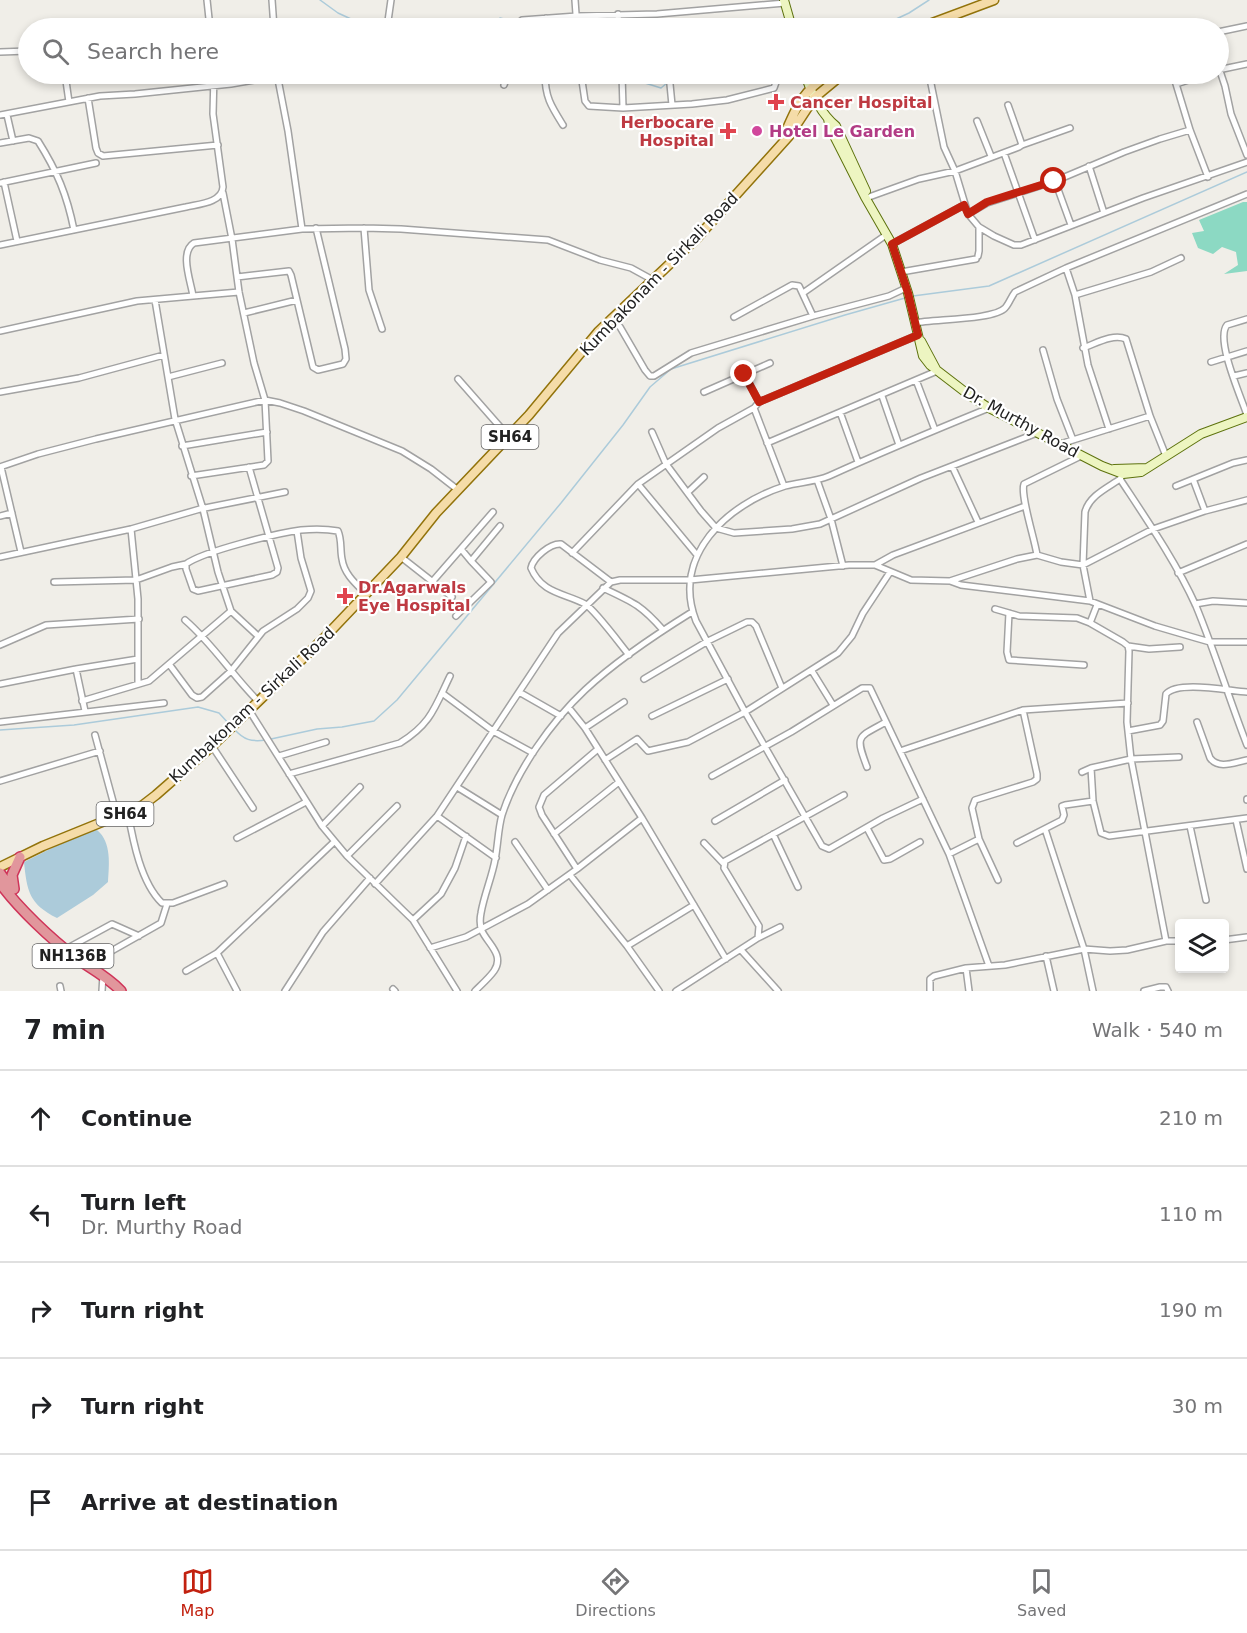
<!DOCTYPE html>
<meta charset="utf-8">
<style>
:root{--surface:#fff;--page:#f2f2f2;--text:#202124;--muted:#757577;--line:#e0e0e0;--accent:#c2210f}
body{margin:0;font-family:"DejaVu Sans",sans-serif;background:var(--page);color:var(--text)}
.controls{position:absolute;right:18px;bottom:18px;display:grid;overflow:hidden;border-radius:6px;box-shadow:0 3px 9px #0003}
.controls button{width:54px;height:54px;display:grid;place-items:center;padding:0;border:0;border-bottom:2px solid var(--line);background:var(--surface);color:var(--text);font:30px sans-serif}
.stop{position:absolute;width:18px;height:18px;margin:-14px;border:4px solid #c2210f;border-radius:50%;background:#fff}
.stop.end{background:#c2210f;border-color:#fff;box-shadow:0 2px 6px #0008}
.list{margin:0;padding:0;list-style:none}
h2{display:flex;justify-content:space-between;align-items:center;height:78px;margin:0;padding:0 24px;font-size:26px}
h2 small{font-size:20px;font-weight:400;color:var(--muted)}
.list li{display:grid;grid-template-columns:39px 1fr auto;gap:18px;align-items:center;box-sizing:border-box;height:96px;padding:0 24px;border-top:2px solid var(--line)}
.list b{display:block;font-size:22px;white-space:nowrap}
.list p{margin:0;font-size:20px;white-space:nowrap;color:var(--muted)}
.list em{font-size:20px;font-style:normal;color:var(--muted)}
.icon{flex:none;width:33px;height:33px;fill:none;stroke:currentColor;stroke-width:2;stroke-linecap:round;stroke-linejoin:round}
.map{position:relative;flex:none;width:1247px;height:991px;overflow:hidden}
.search{position:absolute;background:var(--surface);box-shadow:0 3px 9px #0003;left:18px;right:18px;top:18px;height:66px;display:flex;align-items:center;gap:15px;box-sizing:border-box;padding:0 21px;border-radius:33px;color:var(--muted);font-size:22px}
.sheet{height:558px;background:var(--surface)}
nav{display:flex;justify-content:space-around;align-items:center;box-sizing:border-box;height:84px;border-top:2px solid var(--line);background:var(--surface);font-size:16px;color:var(--muted)}
nav a{display:grid;justify-items:center;gap:3px}
nav .on{color:var(--accent)}
.map>svg:first-child{display:block}
</style>
<div class="map">
<svg width="1247" height="991" viewBox="0 0 1247 991">
<rect width="100%" height="100%" fill="#f0eee8"/>
<path fill="#8cd9c3" d="M1243,202H1247V271L1224,274L1238,265L1236,252L1222,247L1213,254L1198,248L1192,233L1204,231L1199,220Z"/>
<path fill="#accbda" d="M97,830C112,842 109,866 108,882L93,895L57,918C29,904 27,891 24,862L84,832Z"/>
<g fill="none" stroke-linecap="round" stroke-linejoin="round">
<path stroke="#accbda" stroke-width="1.5" d="M320,0L338,13L351,19H363L384,26
M521,23L543,28
M486,28L500,18L516,22
M877,28L909,13L929,0
M635,74L645,83L661,88L667,83
M671,81L705,74
M913,296L989,286L1247,172
M234,729C244,740 251,742 266,740
M0,730L74,725L198,707L219,713L230,725
M271,739L317,729L342,727L374,721L397,700L561,503L623,425L650,387L671,369L845,315L905,298"/>
<defs>
<path id="street" d="M207,0L210,28
M272,0L274,28
M575,0L577,28
M618,14L619,28
M387,28L391,0
M513,28L522,20L577,16L657,14L785,3
M546,28V18
M1218,32L1247,26
M0,52L28,51
M1218,65L1225,86L1231,114L1247,155
M1218,70L1247,64
M65,74L69,102
M277,74L288,131L302,229
M545,74C545,97 551,106 563,125
M581,74L585,101L589,106L623,108L692,104L727,100L774,88L779,74
M622,74L623,108
M669,74L672,105
M929,74L944,147L955,171L968,214L979,227L994,236L1014,245H1021L1143,198L1247,162
M1173,74L1190,130L1208,177
M1176,84L1207,74
M504,85L508,74
M88,98L96,148L98,153L103,156L218,145
M0,115L100,96L135,94L231,84L290,74
M7,115L13,141
M977,121L991,156
M0,143L29,138L38,141C57,171 67,195 74,230
M1022,145L1070,128
M1004,153L1035,240
M1089,166L1104,213
M1055,181L1071,225
M4,182L17,241
M0,183L96,163
M869,197L919,179L955,171L1019,147L1022,145L1020,139L1008,105
M968,214L987,203L1055,181L1124,152L1160,139L1190,130
M364,228L369,290L382,329
M892,244L964,205
M0,245L186,207C198,204 222,203 223,187L213,114L214,74
M978,256L979,251V227
M1066,268L1075,295L1088,365L1109,429
M901,272L976,259
M237,277L289,271L291,275L313,367L318,370L343,364L346,359L345,349L316,228
M803,293L886,235
M1075,295L1151,272L1181,258
M193,296L239,292
M155,300L175,419L203,509L218,572L231,611L258,636
M244,313L297,300
M734,317L792,285L799,286L813,316
M611,318L620,327L645,370L650,376H654L691,353L813,316L889,296L906,288
M1247,319L1227,325C1215,339 1241,397 1247,415
M915,323C933,319 994,320 1005,308C1009,304 1011,297 1015,292L1066,268L1247,194
M0,331L137,301L193,296C191,282 179,252 194,243L302,229L364,228L401,229L548,240L600,260L631,268L651,279
M1083,348C1095,344 1113,333 1126,339L1150,416L1166,456
M1043,350L1057,399L1073,440
M1211,362L1247,351
M744,374L759,402
M1234,376L1247,373
M168,377L222,363
M458,379L509,437
M916,380L935,430
M0,392L79,378L164,355
M704,392L770,363
M882,396L899,445
M754,408L784,486
M840,412L858,462
M652,432L666,464L701,511L716,528L734,533L792,529L820,524L921,478L1037,433
M767,443L937,371
M1060,444L1150,416
M182,446L267,432
M952,466L978,522
M0,467L38,454L96,439L265,400L280,403L304,411L402,451L431,469L458,490
M1,467L21,552
M249,467L278,568L277,572L272,575L198,591L193,589L186,569V564C204,551 278,533 301,530C313,529 327,529 338,531C342,540 340,550 342,559C344,574 356,584 366,594
M1123,474L1120,479C1147,520 1176,562 1196,606C1215,652 1229,699 1247,745
M191,476L264,465L268,461L265,400L254,363L239,292L232,239L223,193
M1193,479L1205,511
M817,480L831,519L843,566
M638,484L697,555
M1176,486L1233,463L1247,460
M688,492L704,477
M0,516L12,513
M131,529L138,599V682
M461,549L471,561L500,526
M572,553L638,484L718,428L754,408L759,402L918,335
M1037,555C1035,540 1020,495 1024,484L1081,456
M0,557L131,529L200,509L285,492
M401,557L452,597
M875,565L893,555L1025,506
M1178,573L1247,544
M950,581L1017,559L1037,555L1061,562L1083,565L1153,529L1205,511L1247,500
M54,582L136,580L172,567L186,564
M432,582L493,512
M611,582L561,544C550,543 533,558 531,568C542,594 565,593 585,604C595,610 620,644 629,655
M603,588C633,602 641,605 663,630
M1090,601L1083,565L1085,512C1089,496 1107,488 1120,479
M1195,604L1213,601L1247,603
M995,609L1019,616L1077,618L1090,623
M1009,613L1007,652L1009,660L1084,665
M456,616L491,582L471,561
M185,620C213,644 232,675 258,701
M0,645L46,625L139,619
M1128,646L1149,649L1180,647
M169,664L192,695L197,698L202,697L231,671L263,631L297,609L308,598L311,591L301,558L297,531
M76,669L85,711
M812,671L833,705
M644,679L708,641L747,622H752L756,626L782,688
M0,684L76,669L138,659
M519,692L561,716
M442,693L493,731L533,753
M82,701L149,681L231,611
M569,708L585,728L642,818L726,959
M249,710L322,826L347,856L413,920L457,991
M652,716L728,679
M0,722L164,703
M1197,722L1210,758C1219,770 1235,762 1247,760
M585,728L624,702
M1128,731L1160,725L1163,721L1166,694C1178,680 1229,691 1247,692
M95,735L117,816
M212,746L253,808
M900,751L1023,710L1128,703
M279,756L326,742
M1179,757L1131,759L1091,768L1093,801L1101,833L1109,836L1247,818
M605,760L637,739L648,751L688,742L745,712L838,653L852,636L863,613L890,572
M867,767C855,735 857,738 886,722
M1082,772L1091,768
M289,774L400,743C431,724 435,707 450,676
M712,776L791,732L862,688H870L949,854L989,966
M0,781L100,751
M457,787L502,815
M923,799L883,818L829,849L822,846L745,712L696,621C671,556 727,504 785,486C799,482 815,482 829,476C882,452 935,430 989,408
M1247,799V800
M128,813C133,841 141,883 162,903H173L224,884
M437,816L496,858
M1236,820L1247,869
M715,821L785,780
M322,826L360,787
M1190,826L1206,900
M867,828L884,860L890,859L920,842
M1045,829L1084,949L1093,991
M554,834L619,782
M773,834L798,887
M237,838L306,802
M515,842L548,890
M704,843L724,864
M1017,843L1062,820L1064,815L1062,806L1065,805L1093,801
M949,854L979,839
M347,856L397,806
M577,869L542,815L539,807L544,795L598,749
M570,875L627,946L659,991
M998,880L979,839L972,808L975,800L1033,782L1037,779V774L1023,710
M375,884L437,816L558,633L611,582L620,580H690L849,565H875L911,580L950,581L961,585L1090,601L1155,626L1196,638L1210,642H1247
M413,920L441,894L455,868L466,836
M758,938L780,927
M1224,940L1247,937
M1166,941H1180
M627,946L694,905
M430,948L466,937L528,904L577,869L642,818
M66,949L112,924L139,936
M741,950L778,991
M217,953L237,991
M1046,956L1054,991
M92,968L108,953L161,923L167,904
M966,968L969,991
M186,971L217,953L334,842
M60,986L61,991
M393,989L395,991
M102,991L103,975
M285,991L323,932L370,878
M475,991C481,985 489,978 494,971C505,955 488,944 482,931C480,926 480,918 481,913C484,895 492,877 495,860C498,845 498,829 502,815C516,771 552,721 585,690C617,660 655,635 692,612
M676,991L758,938L759,926L724,868L725,861L844,795
M930,991V979L934,976L966,968L1005,965L1084,949L1110,951L1127,950L1166,941L1131,759L1127,722L1129,651L1128,646L1123,642L1090,623L1097,605
M1144,991L1160,987H1166L1168,991"/>
<path id="secondary" d="M784,0L792,28
M805,74C811,93 820,113 836,126L866,191
M828,119L830,128L865,197L892,244L908,293L923,356L930,365L969,395L989,408L1102,466L1123,474L1141,472L1201,434L1247,417
M921,341L936,369
M1114,469L1147,468"/>
<path id="primary" d="M919,28L994,0
M784,136C796,107 803,90 830,74
M0,867L43,846L117,816L128,813L143,805L156,795L212,746L324,638L401,557L436,513L529,415L598,332L697,238L789,136L814,98L843,74"/>
<path id="highway" d="M0,873L9,886
M0,883C18,908 51,939 76,958C92,969 108,977 121,991
M14,889L12,875L20,857"/>
</defs>
<use href="#street" stroke="#a2a2a2" stroke-width="8"/>
<use href="#secondary" stroke="#5d720d" stroke-width="10"/>
<use href="#primary" stroke="#92730b" stroke-width="11"/>
<use href="#highway" stroke="#cf3459" stroke-width="12"/>
<use href="#street" stroke="#fff" stroke-width="5"/>
<use href="#secondary" stroke="#edf5c1" stroke-width="8"/>
<use href="#primary" stroke="#f5dca8" stroke-width="8"/>
<use href="#highway" stroke="#e1969c" stroke-width="9"/>
</g>
<g fill="none" stroke-linecap="round" stroke-linejoin="round">
<path stroke="#c2210f" stroke-width="8" d="M744,374L759,402L918,335L908,293L892,244L964,205L968,214L987,202L1054,181"/>
</g>
<g fill="#e0444e" stroke="#fff" stroke-width="2">
<path d="M773 93h6v6h6v6h-6v6h-6v-6h-6v-6h6z"/>
<path d="M725 122h6v6h6v6h-6v6h-6v-6h-6v-6h6z"/>
<path d="M342 587h6v6h6v6h-6v6h-6v-6h-6v-6h6z"/>
</g>
<circle fill="#d1479c" stroke="#fff" stroke-width="2" cx="757" cy="131" r="6"/>
<g text-anchor="middle" dominant-baseline="central" stroke-width="4.5" stroke-linejoin="round" paint-order="stroke">
<g fill="#fff" stroke="#646464" stroke-width="1.5">
<rect x="481.5" y="425" width="57" height="24" rx="4.5"/>
<rect x="96.5" y="802" width="57" height="24" rx="4.5"/>
<rect x="32.5" y="944" width="81" height="24" rx="4.5"/>
</g>
<g font-size="15" font-weight="bold" fill="#212121">
<text x="510" y="437">SH64</text>
<text x="125" y="814">SH64</text>
<text x="73" y="956">NH136B</text>
</g>
<g font-size="16" font-weight="bold" fill="#be3a42" stroke="#fff" text-anchor="start">
<text x="790" y="102">Cancer Hospital</text>
<text x="714" y="122" text-anchor="end">Herbocare<tspan x="714" dy="18">Hospital</tspan></text>
<text x="358" y="587">Dr.Agarwals<tspan x="358" dy="18">Eye Hospital</tspan></text>
</g>
<g font-size="16" font-weight="bold" fill="#b23c85" stroke="#fff" text-anchor="start">
<text x="769" y="131">Hotel Le Garden</text>
</g>
<g font-size="16" fill="#212121" stroke="#fff">
<text transform="translate(659 274) rotate(-46)">Kumbakonam - Sirkali Road</text>
<text transform="translate(1021 422) rotate(29)">Dr. Murthy Road</text>
<text transform="translate(252 705) rotate(-43)">Kumbakonam - Sirkali Road</text>
</g>
</g>
</svg>
<div class="controls">
<button><svg class="icon" aria-label="layers" viewBox="0 0 24 24"><path d="M12 4l9 5-9 5-9-5zM3 14l9 5 9-5"/></svg></button>
</div>
<div class="stop" style="left:1054px;top:181px"></div>
<div class="stop end" style="left:744px;top:374px"></div>
<div class="search"><svg class="icon" aria-label="search" viewBox="0 0 24 24"><circle cx="10" cy="10" r="6"/><path d="M15 15l6 6"/></svg>Search here</div>
</div>
<section class="sheet">
<h2>7 min<small>Walk · 540 m</small></h2>
<ul class="list">
<li><svg class="icon" aria-label="ahead" viewBox="0 0 24 24"><path d="M12 20V5M6 11l6-6 6 6"/></svg><div><b>Continue</b></div><em>210 m</em></li>
<li><svg class="icon" aria-label="left" viewBox="0 0 24 24"><path d="M17 20v-9H6M10 6l-5 5 5 5"/></svg><div><b>Turn left</b><p>Dr. Murthy Road</p></div><em>110 m</em></li>
<li><svg class="icon" aria-label="right" viewBox="0 0 24 24"><path d="M7 20v-9h11M14 6l5 5-5 5"/></svg><div><b>Turn right</b></div><em>190 m</em></li>
<li><svg class="icon" aria-label="right" viewBox="0 0 24 24"><path d="M7 20v-9h11M14 6l5 5-5 5"/></svg><div><b>Turn right</b></div><em>30 m</em></li>
<li><svg class="icon" aria-label="arrive" viewBox="0 0 24 24"><path d="M6 21V4h12l-3 4 3 4H6"/></svg><div><b>Arrive at destination</b></div></li>
</ul>
</section>
<nav>
<a class="on"><svg class="icon" aria-label="map" viewBox="0 0 24 24"><path d="M3 6l6-2 6 2 6-2v14l-6 2-6-2-6 2zM9 4v14M15 6v14"/></svg>Map</a>
<a><svg class="icon" aria-label="directions" viewBox="0 0 24 24"><path d="M12 3l9 9-9 9-9-9zM9 14v-3h6M13 9l2 2-2 2"/></svg>Directions</a>
<a><svg class="icon" aria-label="saved" viewBox="0 0 24 24"><path d="M7 4h10v16l-5-4-5 4z"/></svg>Saved</a>
</nav>
